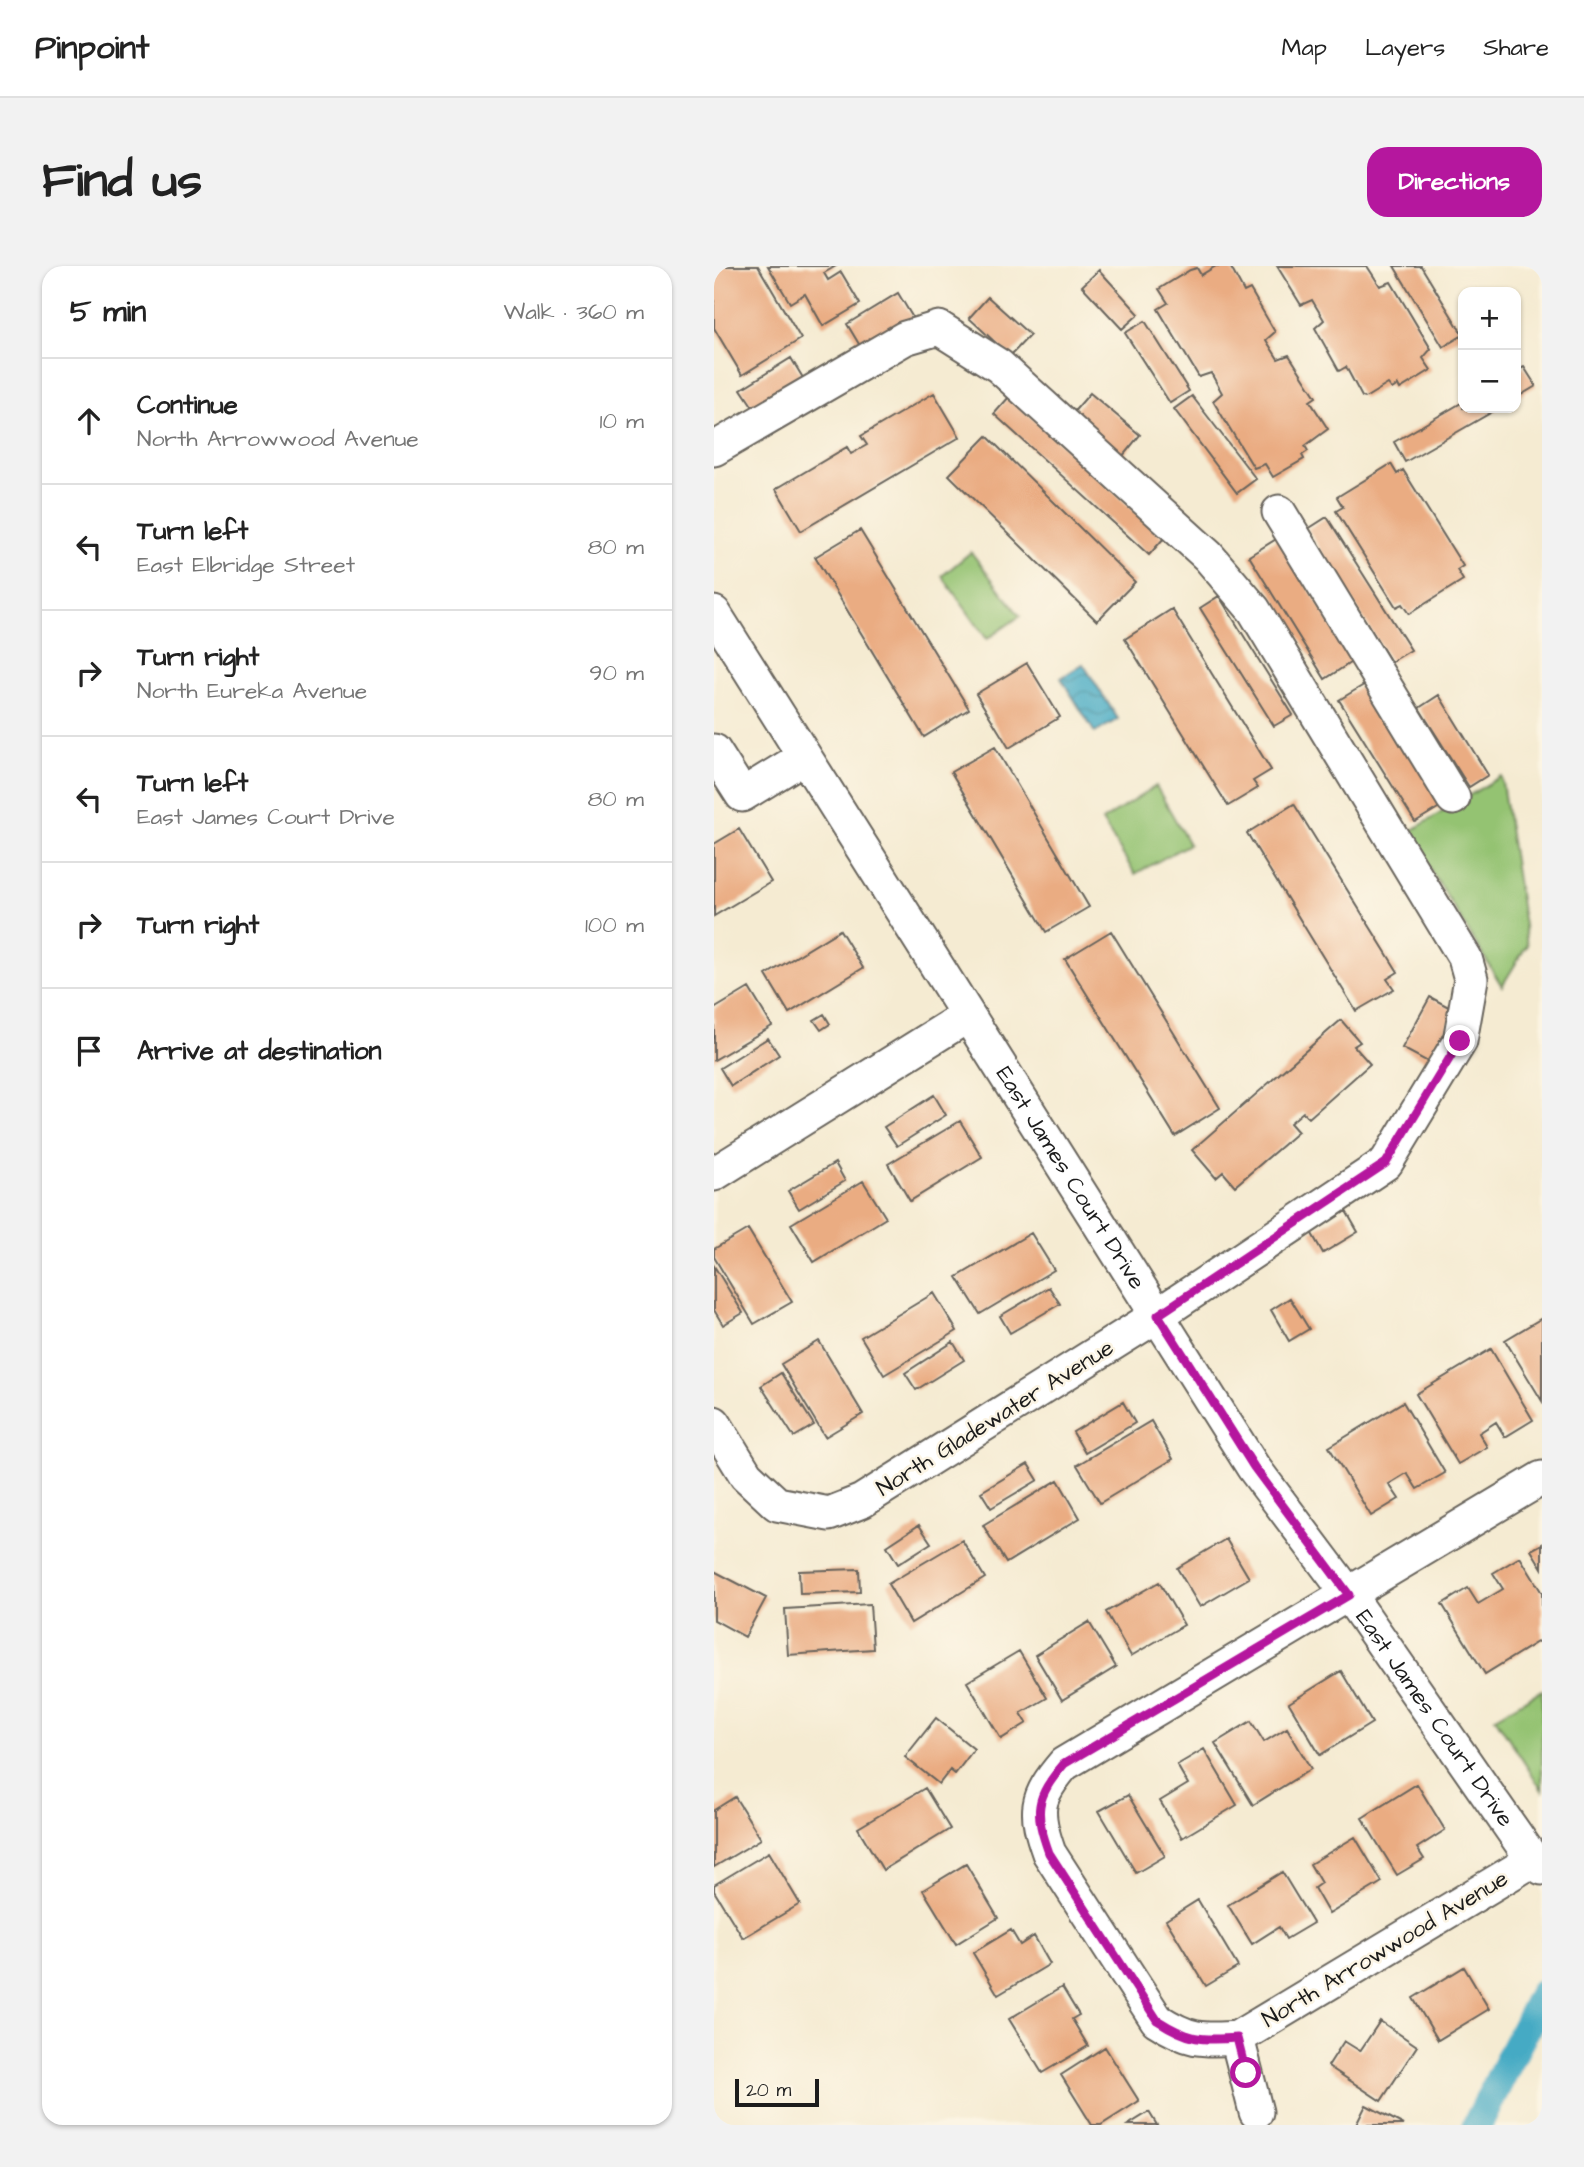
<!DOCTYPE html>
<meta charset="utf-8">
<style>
:root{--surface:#fff;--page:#f2f2f2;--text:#222;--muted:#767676;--line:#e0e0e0;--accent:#b5179e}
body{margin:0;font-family:"Architects Daughter",sans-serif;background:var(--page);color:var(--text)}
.controls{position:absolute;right:21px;top:21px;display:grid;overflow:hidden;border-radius:14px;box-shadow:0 2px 5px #0004}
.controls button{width:63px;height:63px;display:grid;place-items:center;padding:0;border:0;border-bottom:2px solid var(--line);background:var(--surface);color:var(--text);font:35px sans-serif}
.scale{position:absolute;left:21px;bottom:18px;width:84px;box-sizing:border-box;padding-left:7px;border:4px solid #1c1c1c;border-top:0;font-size:19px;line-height:24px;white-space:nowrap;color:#1c1c1c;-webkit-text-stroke:5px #fcf5e5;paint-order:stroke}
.stop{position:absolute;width:21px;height:21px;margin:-16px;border:5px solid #b5179e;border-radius:50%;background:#fff}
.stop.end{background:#b5179e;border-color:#fff;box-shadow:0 2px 7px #0008}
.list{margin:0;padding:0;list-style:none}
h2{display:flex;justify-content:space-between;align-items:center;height:91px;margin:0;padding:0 28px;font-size:30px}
h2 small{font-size:23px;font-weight:400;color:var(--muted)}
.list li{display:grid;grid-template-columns:46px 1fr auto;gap:21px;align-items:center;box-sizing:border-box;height:126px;padding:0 28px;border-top:2px solid var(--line)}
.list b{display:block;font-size:26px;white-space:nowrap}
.list p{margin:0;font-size:23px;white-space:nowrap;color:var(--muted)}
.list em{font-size:23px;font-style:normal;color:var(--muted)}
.icon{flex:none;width:38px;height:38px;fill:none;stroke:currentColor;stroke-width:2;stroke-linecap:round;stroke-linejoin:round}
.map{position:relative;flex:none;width:828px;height:1859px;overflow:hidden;border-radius:21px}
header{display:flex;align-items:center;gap:42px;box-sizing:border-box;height:98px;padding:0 35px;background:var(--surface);border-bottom:2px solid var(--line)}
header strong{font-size:33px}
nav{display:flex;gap:38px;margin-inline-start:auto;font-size:24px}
.intro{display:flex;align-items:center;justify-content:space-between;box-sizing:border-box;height:168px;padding:0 42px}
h1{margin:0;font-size:49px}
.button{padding:18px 32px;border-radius:21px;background:var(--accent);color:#fff;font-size:24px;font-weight:700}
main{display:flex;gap:42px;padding:0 42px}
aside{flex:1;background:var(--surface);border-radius:21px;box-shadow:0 2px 5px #0004}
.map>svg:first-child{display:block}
</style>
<header>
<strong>Pinpoint</strong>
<nav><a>Map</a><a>Layers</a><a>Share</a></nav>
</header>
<div class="intro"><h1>Find us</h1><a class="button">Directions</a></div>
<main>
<aside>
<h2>5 min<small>Walk · 360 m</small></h2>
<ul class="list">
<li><svg class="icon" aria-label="ahead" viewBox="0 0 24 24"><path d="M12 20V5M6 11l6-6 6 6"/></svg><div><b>Continue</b><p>North Arrowwood Avenue</p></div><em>10 m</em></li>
<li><svg class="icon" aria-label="left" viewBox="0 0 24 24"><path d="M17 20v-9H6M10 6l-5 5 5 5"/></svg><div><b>Turn left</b><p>East Elbridge Street</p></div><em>80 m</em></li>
<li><svg class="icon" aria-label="right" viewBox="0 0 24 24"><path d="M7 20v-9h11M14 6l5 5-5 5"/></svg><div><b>Turn right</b><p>North Eureka Avenue</p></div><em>90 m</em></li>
<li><svg class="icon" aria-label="left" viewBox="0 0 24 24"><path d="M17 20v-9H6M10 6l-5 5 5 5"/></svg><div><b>Turn left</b><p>East James Court Drive</p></div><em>80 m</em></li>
<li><svg class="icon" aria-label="right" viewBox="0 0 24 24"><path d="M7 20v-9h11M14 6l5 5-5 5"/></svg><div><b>Turn right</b></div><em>100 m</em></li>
<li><svg class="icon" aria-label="arrive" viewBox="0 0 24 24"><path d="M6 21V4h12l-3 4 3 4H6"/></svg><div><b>Arrive at destination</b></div></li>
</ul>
</aside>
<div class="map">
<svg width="828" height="1859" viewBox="0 0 828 1859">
<defs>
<pattern id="water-waves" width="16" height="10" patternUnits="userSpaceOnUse" patternTransform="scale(1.75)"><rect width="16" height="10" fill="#44aac4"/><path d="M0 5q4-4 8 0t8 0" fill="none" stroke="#388a9e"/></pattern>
</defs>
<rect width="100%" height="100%" fill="#fcf5e5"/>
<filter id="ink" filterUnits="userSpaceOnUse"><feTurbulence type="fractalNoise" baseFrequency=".0143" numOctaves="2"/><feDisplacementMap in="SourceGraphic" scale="14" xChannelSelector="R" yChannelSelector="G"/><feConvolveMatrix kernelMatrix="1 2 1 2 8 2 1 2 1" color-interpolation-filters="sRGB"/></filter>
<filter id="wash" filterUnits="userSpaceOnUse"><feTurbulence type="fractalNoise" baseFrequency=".00686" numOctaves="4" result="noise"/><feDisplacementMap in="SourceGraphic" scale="28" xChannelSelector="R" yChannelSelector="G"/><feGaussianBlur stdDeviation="1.57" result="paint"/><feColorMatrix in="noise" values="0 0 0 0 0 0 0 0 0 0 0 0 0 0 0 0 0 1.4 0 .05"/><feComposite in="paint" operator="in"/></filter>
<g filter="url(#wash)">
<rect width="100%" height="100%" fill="#f5ebd2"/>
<path fill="#94c372" stroke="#587047" stroke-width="2" d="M257,286L306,350L273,373L228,310Z
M787,510L813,679L788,720L694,567Z
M442,520L475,578L421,608L388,555Z
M828,1424V1524L781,1451Z"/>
<path fill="url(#water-waves)" stroke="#306370" stroke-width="2" d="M369,398L404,453L381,467L347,412Z"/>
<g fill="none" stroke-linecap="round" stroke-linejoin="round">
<path stroke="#44aac4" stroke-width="30" d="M763,1859L828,1729"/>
</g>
<g id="blocks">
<path fill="#eaac82" d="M0,0H44L87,73L28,109L0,62Z
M54,0H122L110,7L114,14L127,6L146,38L109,60L91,28L76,37Z
M502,0H516L530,26L536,23L561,66L552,74L564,93L575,89L602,131L596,135L614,163L591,180L594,185L588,189L590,193L559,211L551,198L540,202L499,135L508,127L497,107L485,111L444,43L454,37L445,23L476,4L483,2L487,9Z
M563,0H653L666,20L677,16L717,83L709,92L717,104L686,123L684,119L678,123L674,118L651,132L648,131L632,101L625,105L601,62L610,54L598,34L587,39Z
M680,0H707L749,69L729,81Z
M385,4L425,48L408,63L368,20Z
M184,27L199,52L148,83L133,58Z
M274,31L316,69L296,90L255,52Z
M431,55L475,125L456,137L411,67Z
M77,92L92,117L43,147L27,123Z
M810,101L822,120L802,132V105Z
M220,127L246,171L87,265L62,223L133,181L137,188L153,179L147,170Z
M376,127L426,169L408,191L357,149Z
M478,130L542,213L523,227L460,143Z
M295,131L450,272L435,289L280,148Z
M749,136V142H785L691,196L680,176Z
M273,170L421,316L383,355L235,209Z
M677,198L683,208L689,204L749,300L743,304L749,314L695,348L688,338L682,341L622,245L629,241L623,231Z
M613,251L697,384L677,396L594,263Z
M146,264L255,443L210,471L101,291Z
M564,272L639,395L611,413L535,290Z
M505,330L579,449L560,460L486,342Z
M458,343L557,504L539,515L544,522L514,540L411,373Z
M313,397L346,451L295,482L262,428Z
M653,417L729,539L701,556L625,434Z
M725,429L774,509L755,521L705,442Z
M281,481L375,641L332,666L237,506Z
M580,538L684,706L673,713L680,723L642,745L533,567Z
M25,563L57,616L0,650V578Z
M126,664L149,702L75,747L52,709Z
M397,665L506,842L461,870L351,693Z
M35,722L58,760L0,794V743Z
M716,731L742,745L714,796L688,782Z
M110,748L116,758L107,764L100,754Z
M627,754L646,776L640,780L656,798L595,852L589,846L576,857L584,866L521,920L509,906L502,912L478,884Z
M54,772L65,789L17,820L6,802Z
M220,829L232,849L183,880L170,861Z
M246,855L268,891L196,935L174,898Z
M121,897L131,915L85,943L74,925Z
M149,915L172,952L100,996L77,958Z
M632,945L644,966L609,987L597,966Z
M34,963L78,1036L40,1058L0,991V983Z
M317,967L340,1004L266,1048L243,1011Z
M0,1000L29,1047L9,1059L0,1044Z
M335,1021L346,1038L296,1067L286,1050Z
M220,1027L243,1065L170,1109L147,1071Z
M576,1032L595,1063L575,1075L557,1044Z
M828,1052V1135L791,1074Z
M105,1075L149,1148L111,1171L67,1098Z
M239,1076L250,1094L202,1124L191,1107Z
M777,1083L819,1154L791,1171L782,1156L765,1167L773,1181L744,1198L702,1128Z
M67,1107L100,1159L80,1171L47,1120Z
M409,1136L421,1157L371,1187L359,1166Z
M689,1136L731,1207L703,1223L693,1207L675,1218L685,1233L657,1250L615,1181Z
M437,1155L459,1193L386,1237L363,1199Z
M314,1198L324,1214L277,1242L267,1226Z
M344,1214L366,1252L292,1297L269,1259Z
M205,1259L217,1277L184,1298L173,1280Z
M512,1273L535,1312L486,1341L463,1302Z
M248,1274L271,1312L197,1357L174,1318Z
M828,1278V1302L817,1284Z
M806,1291L828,1327V1373L771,1408L728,1338L754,1322L764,1338L789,1323L779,1307Z
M145,1303L146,1326L86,1328L85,1305Z
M0,1305L52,1332L31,1371L0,1354Z
M445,1316L470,1359L417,1390L392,1346Z
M156,1338L159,1383L74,1389L71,1343Z
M375,1356L402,1401L348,1434L321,1389Z
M305,1385L333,1432L307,1447L313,1457L287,1473L253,1416Z
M627,1405L658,1457L606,1489L575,1437Z
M222,1452L260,1483L241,1508L236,1504L225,1518L191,1491Z
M537,1455L550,1476L573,1462L597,1503L539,1539L501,1477Z
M490,1483L523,1539L468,1572L446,1535L474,1518L463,1499Z
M703,1518L731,1564L703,1582L710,1593L683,1609L648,1552Z
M211,1522L236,1563L169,1604L144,1562Z
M414,1529L451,1590L422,1607L385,1545Z
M21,1531L47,1573L0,1601V1544Z
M641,1571L668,1616L615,1648L600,1622L607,1617L596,1598Z
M55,1586L86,1638L29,1672L0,1625V1619Z
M252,1598L284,1652L242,1678L209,1624Z
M568,1606L599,1657L572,1673L565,1661L538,1678L514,1639Z
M484,1634L524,1701L492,1720L452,1654Z
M297,1664L306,1679L320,1670L336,1698L284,1729L259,1687Z
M750,1701L775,1743L724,1774L699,1732Z
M348,1721L365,1749L358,1753L374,1780L328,1807L295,1753Z
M666,1755L703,1780L667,1835L614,1800L630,1775L646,1785Z
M391,1781L425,1835L387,1859H378L347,1809Z
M652,1839L690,1859H642Z
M435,1846L443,1859H414Z"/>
</g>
</g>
<g filter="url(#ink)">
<use href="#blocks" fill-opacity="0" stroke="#68645c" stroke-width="2"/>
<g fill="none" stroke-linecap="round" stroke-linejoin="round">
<defs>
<g id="minor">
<path d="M0,183L191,72L225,62L285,100L494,290L540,344L751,692L757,713L746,775L672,897L444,1049L148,1235L115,1248L63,1238L32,1209L0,1157"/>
<path d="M565,246L739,532"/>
<path id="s1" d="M0,347L539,1201L635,1329L819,1594L828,1602"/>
<path d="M0,485L28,529L90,491"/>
<path d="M0,908L253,750"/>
<path d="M819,1594L523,1772C487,1775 474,1774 443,1754L335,1587C320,1545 321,1532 350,1498L828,1212"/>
<path d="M523,1772L542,1846"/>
</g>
</defs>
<use href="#minor" stroke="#68645c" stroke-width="37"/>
<use href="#minor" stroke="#fff" stroke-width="33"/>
</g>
</g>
<g fill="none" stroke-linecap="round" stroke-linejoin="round" filter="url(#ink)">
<path stroke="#b5179e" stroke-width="9" d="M532,1807L523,1772C487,1775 474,1774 443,1754L335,1587C320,1545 321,1532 350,1498L635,1329L540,1201L444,1049L672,897L746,775"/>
</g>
<g text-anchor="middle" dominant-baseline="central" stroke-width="5" stroke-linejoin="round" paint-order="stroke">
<g font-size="23" fill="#1c1c1c" stroke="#fcf5e5">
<text stroke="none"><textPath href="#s1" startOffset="668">East James Court Drive</textPath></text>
<text transform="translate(281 1152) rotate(-32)">North Gladewater Avenue</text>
<text stroke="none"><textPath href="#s1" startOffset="1320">East James Court Drive</textPath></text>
<text transform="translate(671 1683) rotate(-31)">North Arrowwood Avenue</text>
</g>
</g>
</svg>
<div class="controls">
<button>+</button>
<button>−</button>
</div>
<div class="scale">20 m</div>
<div class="stop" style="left:532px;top:1807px"></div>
<div class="stop end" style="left:746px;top:775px"></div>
</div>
</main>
